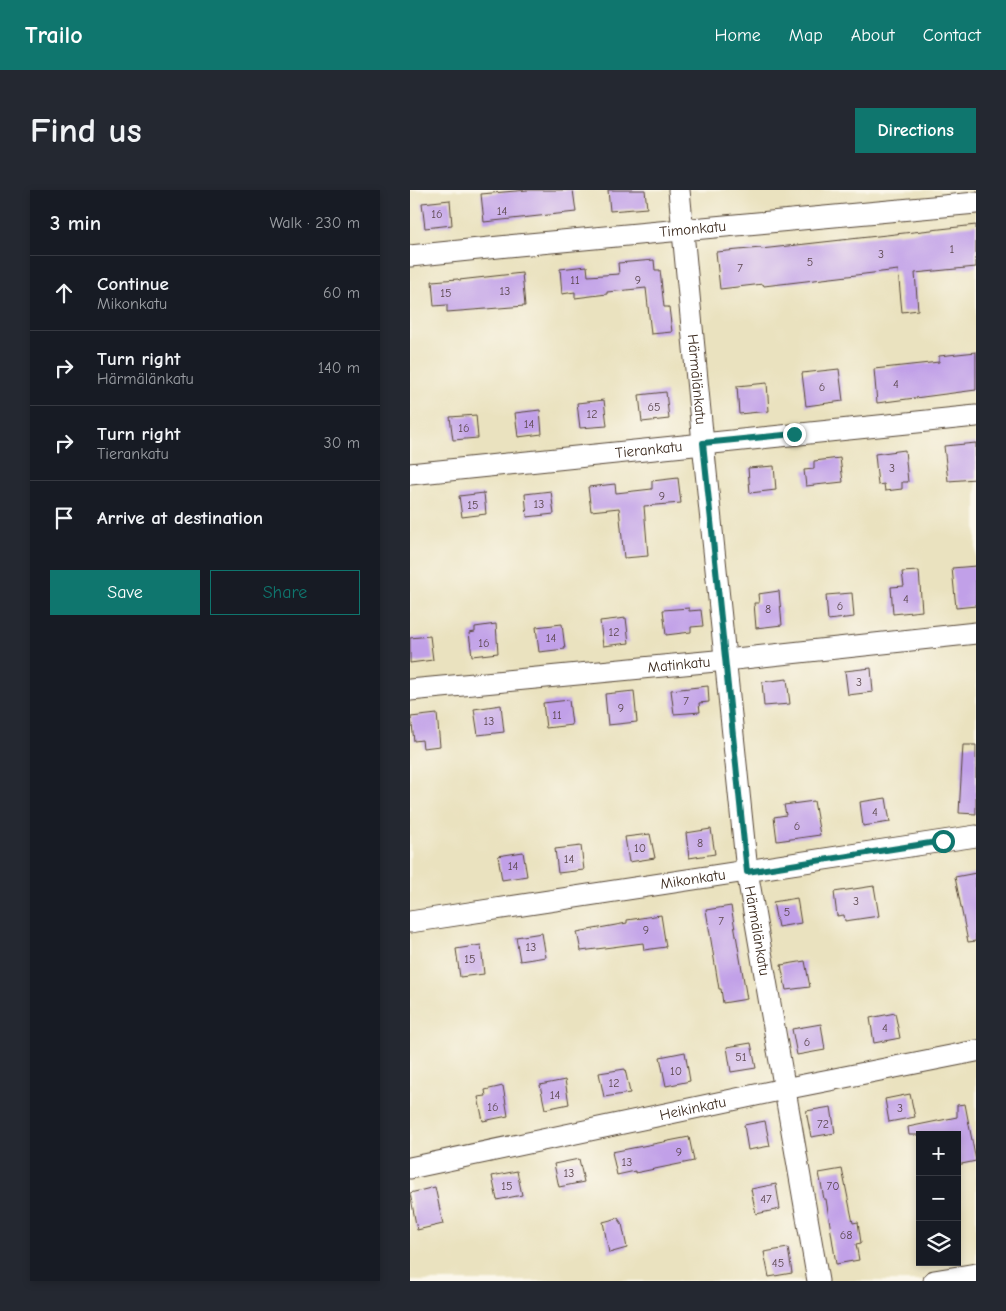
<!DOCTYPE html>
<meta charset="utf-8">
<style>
:root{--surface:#171b24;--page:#242831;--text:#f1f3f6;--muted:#9ea1a6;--line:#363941;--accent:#0f766e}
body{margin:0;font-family:"Comic Neue",sans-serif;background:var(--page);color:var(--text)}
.controls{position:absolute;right:15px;bottom:15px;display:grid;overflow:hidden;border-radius:0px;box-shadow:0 2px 8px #0003}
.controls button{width:45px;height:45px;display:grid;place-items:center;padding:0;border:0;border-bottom:1px solid var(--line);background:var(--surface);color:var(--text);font:25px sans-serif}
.stop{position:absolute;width:15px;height:15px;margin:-11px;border:4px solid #0f766e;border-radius:50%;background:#fff}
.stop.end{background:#0f766e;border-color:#fff;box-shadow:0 1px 5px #0008}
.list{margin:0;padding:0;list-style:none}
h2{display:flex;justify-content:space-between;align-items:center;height:65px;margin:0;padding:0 20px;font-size:21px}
h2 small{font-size:16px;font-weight:400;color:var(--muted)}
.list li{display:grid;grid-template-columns:32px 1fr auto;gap:15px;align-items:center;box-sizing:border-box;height:75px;padding:0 20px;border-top:1px solid var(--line)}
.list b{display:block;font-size:19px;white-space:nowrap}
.list p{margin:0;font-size:16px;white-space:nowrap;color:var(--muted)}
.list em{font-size:16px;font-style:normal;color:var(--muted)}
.actions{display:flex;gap:10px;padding:15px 20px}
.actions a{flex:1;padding:11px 0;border:1px solid var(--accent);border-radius:0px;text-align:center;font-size:18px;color:var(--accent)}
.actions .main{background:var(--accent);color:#fff}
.icon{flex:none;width:28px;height:28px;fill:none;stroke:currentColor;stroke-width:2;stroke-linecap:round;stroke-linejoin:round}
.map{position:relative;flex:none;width:566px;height:1091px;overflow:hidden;border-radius:0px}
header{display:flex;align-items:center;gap:30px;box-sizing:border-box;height:70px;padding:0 25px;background:var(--accent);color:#fff}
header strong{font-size:24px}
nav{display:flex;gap:28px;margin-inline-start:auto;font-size:18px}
.intro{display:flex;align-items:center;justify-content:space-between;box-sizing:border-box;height:120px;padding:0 30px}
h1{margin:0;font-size:35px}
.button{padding:12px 22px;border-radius:0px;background:var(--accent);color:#fff;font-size:18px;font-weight:700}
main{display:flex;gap:30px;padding:0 30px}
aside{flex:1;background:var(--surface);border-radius:0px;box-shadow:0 2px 8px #0003}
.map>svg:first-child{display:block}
</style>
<header>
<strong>Trailo</strong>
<nav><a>Home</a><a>Map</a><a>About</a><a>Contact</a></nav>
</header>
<div class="intro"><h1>Find us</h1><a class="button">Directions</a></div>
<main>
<aside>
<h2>3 min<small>Walk · 230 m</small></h2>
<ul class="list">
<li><svg class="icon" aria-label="ahead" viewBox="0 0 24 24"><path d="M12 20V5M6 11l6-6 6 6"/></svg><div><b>Continue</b><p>Mikonkatu</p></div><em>60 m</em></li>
<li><svg class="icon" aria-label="right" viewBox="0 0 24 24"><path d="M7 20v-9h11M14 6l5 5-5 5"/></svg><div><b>Turn right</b><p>Härmälänkatu</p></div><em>140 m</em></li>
<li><svg class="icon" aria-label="right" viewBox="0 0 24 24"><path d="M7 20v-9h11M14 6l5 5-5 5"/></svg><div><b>Turn right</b><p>Tierankatu</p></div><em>30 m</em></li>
<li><svg class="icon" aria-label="arrive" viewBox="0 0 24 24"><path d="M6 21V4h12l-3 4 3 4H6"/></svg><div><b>Arrive at destination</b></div></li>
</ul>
<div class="actions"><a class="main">Save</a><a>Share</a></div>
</aside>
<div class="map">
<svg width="566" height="1091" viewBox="0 0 566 1091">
<rect width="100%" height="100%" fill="#fbf7ec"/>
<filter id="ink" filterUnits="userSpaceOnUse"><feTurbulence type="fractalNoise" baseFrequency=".02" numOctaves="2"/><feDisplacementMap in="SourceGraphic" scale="10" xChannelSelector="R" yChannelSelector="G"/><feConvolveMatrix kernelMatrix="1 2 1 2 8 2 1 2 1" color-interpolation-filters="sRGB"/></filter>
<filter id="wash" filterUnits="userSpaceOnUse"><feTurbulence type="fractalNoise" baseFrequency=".0096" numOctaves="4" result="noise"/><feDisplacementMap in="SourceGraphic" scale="20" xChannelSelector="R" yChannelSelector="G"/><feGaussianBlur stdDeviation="1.12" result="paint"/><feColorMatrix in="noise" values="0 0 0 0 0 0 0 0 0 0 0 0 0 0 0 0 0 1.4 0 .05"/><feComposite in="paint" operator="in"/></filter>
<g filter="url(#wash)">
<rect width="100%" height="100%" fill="#eae2bf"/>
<g id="blocks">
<path fill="#c1a0e8" d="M117,0H163L166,22L74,32L71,4Z
M198,0H235L237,18L200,21Z
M40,10L42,35L15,38L12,13Z
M566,35V77L505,83L508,120L492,122L488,80L354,96L353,94L310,99L306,62L351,58V59Z
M244,70L245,80H250L254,117H259L262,142L241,144L236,98L197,102V104L165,108V102L152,104L150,79L177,76L178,86L209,84L208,73Z
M112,83L115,116L37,122V115L24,116L22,91L48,89L49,90Z
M566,162V200L467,213L464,179L529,172V166Z
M429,179L433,211L396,216L392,183Z
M357,193L359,221L329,224L327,196Z
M256,202L259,229L232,232L229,205Z
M194,210L197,236L170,238L167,213Z
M130,220L132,244L108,247L105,223Z
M66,225L68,248L43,250L40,227Z
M566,253V289L538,291L534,256Z
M495,260L498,292H492V299L475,301L474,294L468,295L465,264Z
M430,268L433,292L396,296L394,280L404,279V271Z
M364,276L366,300L340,303L338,278Z
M268,288L271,313L234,316L238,366L214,368L209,318L181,321L178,297L205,294L206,303L242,299V291Z
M141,301L144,324L117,327L115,304Z
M74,303L76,324L52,327L49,306Z
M566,376V416L546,418L542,378Z
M509,381L512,421L483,424L481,397L494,396L492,382Z
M369,401L372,435L346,438L344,413H349L348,404Z
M442,403L444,427L418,430L416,405Z
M279,418V421L291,420L293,436L281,437V442L256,445L253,420Z
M216,428L219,453L193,456L190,431Z
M86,434L88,463L62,466L59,443L65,442V437Z
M152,434L155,459L129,462L126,437Z
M20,446L23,470L0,473V448Z
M461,478L463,502L438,505L435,481Z
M377,489L380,514L354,516L352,492Z
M298,496L299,512L289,513L290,522L264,524L261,500Z
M224,501L227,532L198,535L195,504Z
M159,510L162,535L136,538L133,513Z
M91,515L94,542L68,545L64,519Z
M27,524L30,556L13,558L12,550L4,551L1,527Z
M553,555H566V624L549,623Z
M476,608L480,632L453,636L450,612Z
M404,611L410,645L367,651L364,627L376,625L374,615Z
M301,639L305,664L279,668L276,643Z
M240,644L245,668L219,672L215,647Z
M171,656L174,680L148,683L145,659Z
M113,662L117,686L92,690L88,666Z
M566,683V751L558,752L545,687Z
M464,696L469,726L435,731L434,725L427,726L424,702Z
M387,708L391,733L368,737L363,712Z
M321,716L337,809L313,813L311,799H309L296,720Z
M251,725L256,757L234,760L233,753L171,761L167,742L217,733V730Z
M132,743L136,767L110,771L106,747Z
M71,755L74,784L50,787L46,759Z
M395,771L400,797L376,800L371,775Z
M485,823L490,848L464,853L460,828Z
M411,834L415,860L387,865L382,839Z
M341,853L346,878L321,882L317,857Z
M275,862L280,891L256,896L250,867Z
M215,879L220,903L194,907L189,883Z
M155,890L159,914L135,919L130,895Z
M93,896L98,926L73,931L68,907L76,906L75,900Z
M500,904L505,927L479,932L475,909Z
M555,914L566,971L547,975V945H499L498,937L547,927V915Z
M421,917L425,943L401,947L396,921Z
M355,931L360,956L338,960L334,935Z
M279,947L284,971L225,983V981L207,985L202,962Z
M169,969L174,992L149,997L144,974Z
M432,979L443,1033L448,1032L451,1053L446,1054L449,1070L426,1074L416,1009H414L409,983Z
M107,981L112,1005L87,1010L82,986Z
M366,994L370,1019L346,1024L341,999Z
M25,997L33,1034L7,1040L0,1003Z
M208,1028L212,1034L217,1058L199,1063L193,1032Z
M378,1058L382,1083L359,1087L354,1062Z"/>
</g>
</g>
<g filter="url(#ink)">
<use href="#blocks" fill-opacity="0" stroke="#554636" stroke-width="1"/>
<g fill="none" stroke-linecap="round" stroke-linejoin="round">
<defs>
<g id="street">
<path id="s1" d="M269,0L293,253L337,681L408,1091"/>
<path id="s2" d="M0,66L108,55L566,13"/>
<path id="s3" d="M0,284L566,226"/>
<path id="s4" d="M0,500L316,470L566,443"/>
<path id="s5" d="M0,732L566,646"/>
<path id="s6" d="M0,978L374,899L566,861"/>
<path d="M524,1091L566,1084"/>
</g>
</defs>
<use href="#street" stroke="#554636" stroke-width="23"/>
<use href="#street" stroke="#fff" stroke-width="21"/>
</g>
</g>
<g fill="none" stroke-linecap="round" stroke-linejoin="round" filter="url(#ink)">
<path stroke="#0f766e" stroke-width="6" d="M384,244L293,253L337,682L533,651"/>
</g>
<g text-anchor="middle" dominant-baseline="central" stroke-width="4" stroke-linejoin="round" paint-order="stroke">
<g font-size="12" fill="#5c4850">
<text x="92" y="21">14</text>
<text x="27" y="24">16</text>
<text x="542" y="59">1</text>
<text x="471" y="64">3</text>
<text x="400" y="72">5</text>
<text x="330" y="78">7</text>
<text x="165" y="90">11</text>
<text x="228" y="90">9</text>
<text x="95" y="101">13</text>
<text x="36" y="103">15</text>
<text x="486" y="194">4</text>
<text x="412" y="197">6</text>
<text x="244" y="217">65</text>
<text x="182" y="224">12</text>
<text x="119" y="234">14</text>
<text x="54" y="238">16</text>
<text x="482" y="278">3</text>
<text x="252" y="306">9</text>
<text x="129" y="314">13</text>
<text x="63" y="315">15</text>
<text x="496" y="409">4</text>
<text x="430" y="416">6</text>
<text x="358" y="419">8</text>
<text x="204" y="442">12</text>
<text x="141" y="448">14</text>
<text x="74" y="453">16</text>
<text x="449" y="492">3</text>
<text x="276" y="511">7</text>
<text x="211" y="518">9</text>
<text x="147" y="525">11</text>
<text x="79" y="531">13</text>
<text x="465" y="622">4</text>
<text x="387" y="636">6</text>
<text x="290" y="653">8</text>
<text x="230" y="658">10</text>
<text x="159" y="669">14</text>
<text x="103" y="676">14</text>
<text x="446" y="711">3</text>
<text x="377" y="722">5</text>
<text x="311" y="731">7</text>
<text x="236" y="740">9</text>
<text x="121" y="757">13</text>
<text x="60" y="769">15</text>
<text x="475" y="838">4</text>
<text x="397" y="852">6</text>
<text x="331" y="867">51</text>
<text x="266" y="881">10</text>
<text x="204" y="893">12</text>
<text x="145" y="905">14</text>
<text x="83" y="917">16</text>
<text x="490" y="918">3</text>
<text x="413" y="934">72</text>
<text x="269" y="962">9</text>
<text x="217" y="972">13</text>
<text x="159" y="983">13</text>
<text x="97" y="996">15</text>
<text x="423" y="996">70</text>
<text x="356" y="1009">47</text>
<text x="436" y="1045">68</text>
<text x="368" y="1073">45</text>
</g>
<g font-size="15" fill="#3b2a1e" stroke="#fbf7ec">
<text stroke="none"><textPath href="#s2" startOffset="284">Timonkatu</textPath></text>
<text stroke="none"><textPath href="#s1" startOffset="190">Härmälänkatu</textPath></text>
<text stroke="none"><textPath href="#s3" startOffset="240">Tierankatu</textPath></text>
<text stroke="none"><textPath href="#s4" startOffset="270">Matinkatu</textPath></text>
<text stroke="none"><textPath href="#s5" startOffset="286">Mikonkatu</textPath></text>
<text stroke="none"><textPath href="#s1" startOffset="745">Härmälänkatu</textPath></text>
<text stroke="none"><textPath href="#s6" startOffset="289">Heikinkatu</textPath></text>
</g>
</g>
</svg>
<div class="controls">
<button>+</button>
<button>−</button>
<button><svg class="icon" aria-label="layers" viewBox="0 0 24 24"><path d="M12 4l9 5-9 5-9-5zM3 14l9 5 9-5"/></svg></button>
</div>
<div class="stop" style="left:533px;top:651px"></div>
<div class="stop end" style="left:384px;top:244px"></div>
</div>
</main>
